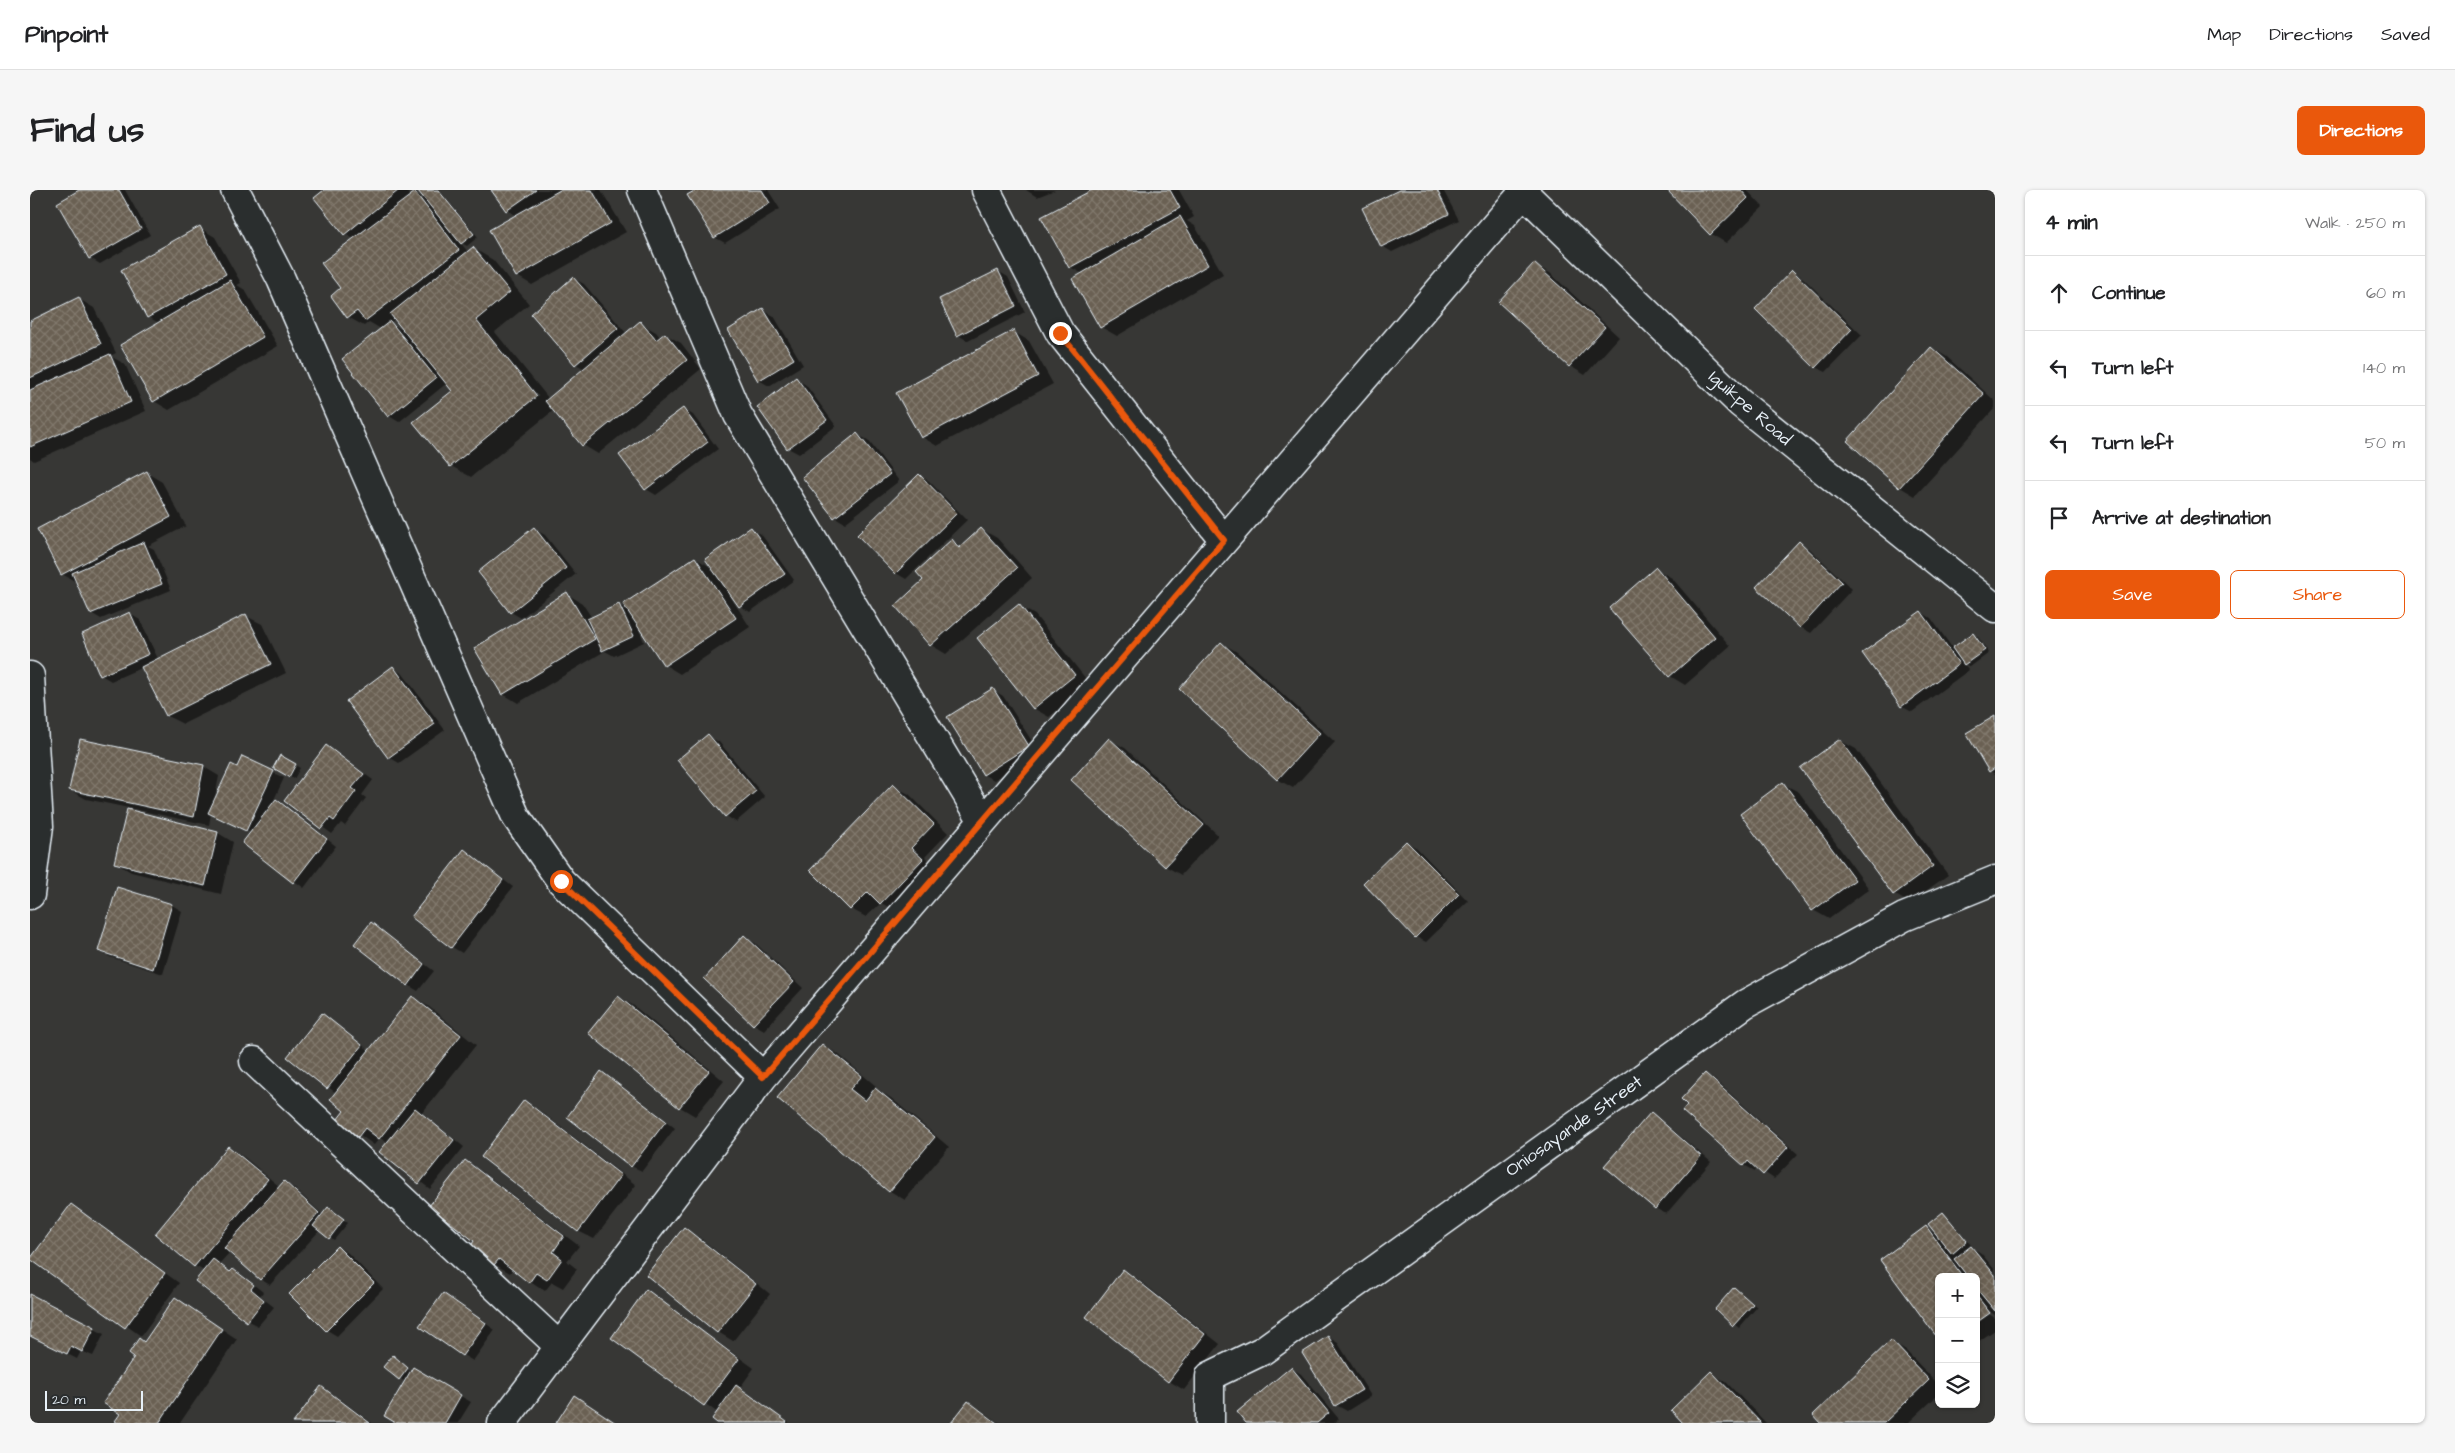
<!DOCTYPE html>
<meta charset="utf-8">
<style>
:root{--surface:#fff;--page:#f6f6f6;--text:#202124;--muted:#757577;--line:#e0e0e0;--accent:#ea580c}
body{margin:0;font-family:"Architects Daughter",sans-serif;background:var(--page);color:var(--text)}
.controls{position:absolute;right:15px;bottom:15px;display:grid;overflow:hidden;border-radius:8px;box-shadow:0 1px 4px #0004}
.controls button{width:45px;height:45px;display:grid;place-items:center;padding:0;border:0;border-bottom:1px solid var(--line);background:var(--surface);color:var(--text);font:25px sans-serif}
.scale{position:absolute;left:15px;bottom:12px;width:98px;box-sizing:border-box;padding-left:5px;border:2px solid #e8f1f8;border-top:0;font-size:14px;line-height:18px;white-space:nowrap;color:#e8f1f8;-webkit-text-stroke:4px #2a2d2e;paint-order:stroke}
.stop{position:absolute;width:15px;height:15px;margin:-11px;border:4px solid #ea580c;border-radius:50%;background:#fff}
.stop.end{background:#ea580c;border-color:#fff;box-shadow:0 1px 5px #0008}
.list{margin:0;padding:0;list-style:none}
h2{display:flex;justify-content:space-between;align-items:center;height:65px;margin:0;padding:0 20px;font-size:21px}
h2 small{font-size:16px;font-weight:400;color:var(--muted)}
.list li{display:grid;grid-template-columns:32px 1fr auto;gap:15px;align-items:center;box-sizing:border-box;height:75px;padding:0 20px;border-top:1px solid var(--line)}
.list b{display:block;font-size:19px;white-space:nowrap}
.list em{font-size:16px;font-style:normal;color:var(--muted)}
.actions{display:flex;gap:10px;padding:15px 20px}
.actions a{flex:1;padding:11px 0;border:1px solid var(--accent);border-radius:8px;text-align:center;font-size:18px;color:var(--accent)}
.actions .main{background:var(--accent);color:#fff}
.icon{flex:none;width:28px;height:28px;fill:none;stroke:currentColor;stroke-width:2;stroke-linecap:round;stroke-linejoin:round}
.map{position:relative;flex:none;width:1965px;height:1233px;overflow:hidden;border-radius:8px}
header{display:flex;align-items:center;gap:30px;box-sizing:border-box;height:70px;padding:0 25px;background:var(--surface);border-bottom:1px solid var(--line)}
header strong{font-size:24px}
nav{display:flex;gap:28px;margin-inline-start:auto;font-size:18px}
.intro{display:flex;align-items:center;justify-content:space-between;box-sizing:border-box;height:120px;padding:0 30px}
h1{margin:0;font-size:35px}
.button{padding:12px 22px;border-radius:8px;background:var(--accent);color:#fff;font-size:18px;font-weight:700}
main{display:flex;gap:30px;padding:0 30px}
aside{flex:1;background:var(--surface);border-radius:8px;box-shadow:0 1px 4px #0004}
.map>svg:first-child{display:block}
</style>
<header>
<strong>Pinpoint</strong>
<nav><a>Map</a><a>Directions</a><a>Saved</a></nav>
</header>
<div class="intro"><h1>Find us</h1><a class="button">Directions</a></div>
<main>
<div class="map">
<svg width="1965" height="1233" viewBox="0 0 1965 1233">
<defs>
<pattern id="building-cross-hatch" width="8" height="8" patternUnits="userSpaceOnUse" patternTransform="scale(1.25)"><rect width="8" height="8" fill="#6b6152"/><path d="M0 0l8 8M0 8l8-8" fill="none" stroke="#80786c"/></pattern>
</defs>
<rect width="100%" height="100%" fill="#373735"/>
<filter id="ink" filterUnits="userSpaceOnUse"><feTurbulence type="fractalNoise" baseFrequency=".02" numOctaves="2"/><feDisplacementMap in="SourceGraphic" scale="10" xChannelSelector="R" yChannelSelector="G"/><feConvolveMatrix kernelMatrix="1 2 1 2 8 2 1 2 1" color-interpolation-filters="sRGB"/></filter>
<g filter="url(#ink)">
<path fill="#0007" fill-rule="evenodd" d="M52,0H95L120,45L70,74L60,68Z
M292,0H375L381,7L385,3L398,11L390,1L409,0L448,47L437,56L430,52L438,62L443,58L463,70L499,114L465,142L519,209L555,179L546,174L502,124L543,88L554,94L597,144L610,133L626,142L631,148L635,144L651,153L671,179L568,264L553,255L524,220L441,287L421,276L423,201L417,193L369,232L359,226L351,139L339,132L334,136L318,127L302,106L312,98L324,49L315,44L286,8L294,2ZM365,129L374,141L360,133Z
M463,0H571L596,42L502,95L487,86V26L477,20Z
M668,0H738L750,19L695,53L684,47Z
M996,0H1025L1007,7Z
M1065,0H1149L1164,27L1157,31L1165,36L1193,84L1087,146L1071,137L1053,84L1040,77Z
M1372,0H1413L1429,30L1362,62L1352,56Z
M1639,0H1717L1733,17L1696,53L1681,44Z
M170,38L185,47L211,93L207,95L215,100L248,156L139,220L124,211L129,133L118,127Z
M1504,75L1520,83L1589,147L1555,185L1540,176Z
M968,81L978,87L995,122L938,151L928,145Z
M1763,82L1773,88L1832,145L1796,182L1785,177Z
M49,109L64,118L86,163L80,166L95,174L116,221L4,271L0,268V132Z
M733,120L744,126L773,175L739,196L729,190Z
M984,142L999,151L1023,194L907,256L892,247Z
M1902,158L1917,167L1965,211V218L1885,306L1870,297L1818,250Z
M766,189L776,195L806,236L769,264L758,258Z
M653,219L663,225L688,259L626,305L616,299Z
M827,245L838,250L869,291L815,333L805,327L773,287Z
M117,283L132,292L156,336L118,356L124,359L141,400L71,429L61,423L48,393L32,384Z
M889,285L899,291L937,330L876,389L866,383L829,345Z
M504,339L515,345L546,384L491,428L481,422Z
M721,339L731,344L764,390L720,422L710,416L694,393L692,394L720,437L650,484L635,475L606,432L614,452L584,466L575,461L488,513L473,504L537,404L552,413L562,428L589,415L599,421L665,368L684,379Z
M951,339L967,348L1002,388L916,464L901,455L895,390L923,351L932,357Z
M1769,353L1779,358L1822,399L1781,443L1770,437Z
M1626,379L1642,388L1700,456L1655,495L1640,486Z
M989,416L1005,425L1060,494L1019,527L1003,518Z
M1891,422L1901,428L1923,459L1943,444L1948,447L1959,463L1940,477L1933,473L1939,480L1882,522L1871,516Z
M100,424L110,430L128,469L216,426L232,434L256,483L153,534L137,526L113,477L81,491L71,485Z
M1192,453L1207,462L1305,552L1263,598L1247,589Z
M363,478L373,484L415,540L369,573L359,567Z
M963,500L973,506L1009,562L964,590L954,585L918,528Z
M1965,528V584L1960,581Z
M678,546L689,552L735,607L706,632L696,626Z
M1080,550L1095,558L1188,645L1151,685L1135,676Z
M1811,551L1826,559L1918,685L1879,713L1864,704Z
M296,556L343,590L332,605L336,608L315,636L311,633L302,644L256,610Z
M251,567L270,578L264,589L245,577Z
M213,568L254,588L242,614L246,611L256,617L306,656L274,698L213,653L221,643L181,624L179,635L56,609L40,600L174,577L189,586L184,612L208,579Z
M1753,594L1769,602L1839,699L1799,729L1783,720L1712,624Z
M863,596L879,604L918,643L895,667L908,679L866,721L851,713L836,727L821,719Z
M98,621L188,643L203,652L191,704L101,682L86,673Z
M1376,652L1387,658L1438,711L1396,752L1386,747Z
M434,660L483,697L432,763L422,757Z
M142,715L152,721L133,784L80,767L70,761Z
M341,734L404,781L388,801L378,795Z
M714,747L725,753L773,798L734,840L724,834L675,789Z
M382,807L398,816L446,855L392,923L434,957L400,999L351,962L358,953L350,948L344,955L309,930L316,921L306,903L259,867L292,825L340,861Z
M588,807L604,816L694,891L665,926L650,917L560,843Z
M793,855L808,864L846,896L844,898L861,908L919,957L875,1010L860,1001L749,908Z
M572,882L645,938L612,981L601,976Z
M1675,884L1685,890L1768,964L1744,989L1728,978L1725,981L1714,975Z
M495,912L510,921L606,995L564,1049L548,1041Z
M1621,924L1631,930L1681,972L1636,1024L1625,1018L1576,976Z
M199,958L214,967L250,997L254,993L264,998L293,1025L303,1021L318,1033L304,1050L290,1040L240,1095L230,1089L200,1062L189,1074L201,1083L203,1080L213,1086L233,1102L230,1106L244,1117L228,1136L218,1131L174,1081L165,1076Z
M435,972L451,981L549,1056L537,1071L547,1079L533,1098L522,1092L515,1101L483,1079L480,1083L464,1074L446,1051Z
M41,1015L149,1093L111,1146L2,1069Z
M1913,1023L1941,1055L1939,1056L1951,1063L1965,1080V1125L1955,1119L1954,1121L1965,1128V1140L1946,1153V1087H1909L1896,1038L1907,1044Z
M655,1039L670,1048L740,1104L703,1151L688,1142L618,1085Z
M308,1057L318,1063L353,1099L307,1146L297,1140Z
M1094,1081L1109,1090L1190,1154L1154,1200L1139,1191Z
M1704,1099L1727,1117L1709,1138L1686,1119Z
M616,1101L724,1178L709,1199L759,1233H690L684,1229L688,1223L582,1147Z
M0,1105L74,1144L63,1166L51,1161L47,1169L0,1145Z
M145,1108L207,1149L150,1233H90L87,1231L92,1224L115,1154Z
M423,1110L465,1140L443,1171L433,1165Z
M1298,1147L1308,1153L1341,1206L1317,1221L1306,1215L1273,1163Z
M1861,1152L1876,1161L1909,1195V1204L1878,1233H1792L1784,1225Z
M372,1176L382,1182L383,1179L441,1212L428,1233H369L356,1226L375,1192L355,1177Z
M1261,1178L1271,1184L1309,1229L1304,1233H1217L1208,1222Z
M1681,1183L1696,1192L1736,1233H1655L1642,1220Z
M292,1198L307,1207L342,1233H265Z
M938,1212L953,1221L969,1233H922Z"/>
<path fill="url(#building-cross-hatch)" stroke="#e8f1f8" d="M49,0H89L111,39L59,69L27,13Z
M294,0H369L314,45L284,8Z
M408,0L444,44L431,54L388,1Z
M461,0H506L476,21Z
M530,0H562L581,33L486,87L459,40Z
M666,0H732L740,13L684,48L657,5Z
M1062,0H1140L1150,18L1039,78L1011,27Z
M1369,0H1407L1419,24L1351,57L1332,18Z
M1637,0H1711L1718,8L1680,45Z
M385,2L429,60L335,131L327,121L317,128L301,106L310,98L291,73Z
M1150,26L1178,75L1070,138L1042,89Z
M170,36L196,84L117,128L91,80Z
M443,57L480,102L446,130L507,206L420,277L383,232L422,201L360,124Z
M1504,73L1575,137L1539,177L1468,112Z
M968,80L986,116L927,146L909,109Z
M1762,80L1822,139L1785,178L1725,119Z
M543,87L588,138L545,175L501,124Z
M200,90L233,147L123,212L90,155Z
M49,107L71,154L0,188V131Z
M733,118L764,169L728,191L698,140Z
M360,131L406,188L358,227L312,169Z
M610,131L626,150L635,143L657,170L552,256L515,211Z
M984,140L1008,186L891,248L866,203Z
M1901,157L1954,204L1869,298L1817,251Z
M80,164L101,212L0,257V200Z
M766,187L797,230L757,259L727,217Z
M653,218L678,252L615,300L589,265Z
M827,243L860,284L804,328L772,287Z
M117,281L141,327L31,385L7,339Z
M889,284L927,323L865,384L827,345Z
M504,337L536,378L480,423L448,382Z
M721,337L755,384L709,417L675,369Z
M951,338L987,378L900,456L865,416L893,390L886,382L922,349L929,358Z
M1769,351L1812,392L1770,438L1726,397Z
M114,352L132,394L60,424L42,383Z
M665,367L706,428L634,476L593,414Z
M1626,377L1685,447L1639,487L1579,418Z
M537,402L565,449L472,505L444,458Z
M589,414L604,446L572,461L557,429Z
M989,414L1045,485L1003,519L947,448Z
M1891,421L1929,474L1871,517L1832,463Z
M100,422L119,464L70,486L52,444Z
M216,424L241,474L136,526L111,477Z
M1943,443L1955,460L1934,475L1922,458Z
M1191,452L1290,543L1247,590L1149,499Z
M363,476L405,534L358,568L316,511Z
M963,498L999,556L953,585L917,527Z
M1965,526V578L1959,582L1936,543Z
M678,544L726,601L695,627L647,570Z
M1079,548L1174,635L1135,677L1041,590Z
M50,549L174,575L164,627L39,600Z
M1810,549L1903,676L1863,705L1770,578Z
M296,555L334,584L322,598L326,601L304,631L300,628L291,639L254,611Z
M250,565L266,574L259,587L243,578Z
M212,566L244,581L216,641L178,623L201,574L207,577Z
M1753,592L1825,690L1782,721L1710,624Z
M863,594L904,634L881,658L893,669L850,714L838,702L820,720L780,680Z
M246,609L297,649L263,693L212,653Z
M97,619L188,642L175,696L84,673Z
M1376,651L1429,704L1385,748L1333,693Z
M434,659L473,690L421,758L381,727Z
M87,697L142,714L123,779L68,761Z
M341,732L394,774L378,796L324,754Z
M714,745L764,792L723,835L674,789Z
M382,806L431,845L349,949L335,938L328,947L307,930L314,921L300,909Z
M588,806L679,881L649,918L558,843Z
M292,823L332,855L297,899L257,867Z
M792,854L832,886L820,899L835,911L845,898L905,947L859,1002L747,908Z
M571,881L636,931L601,977L537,927Z
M1675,883L1758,957L1733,985L1718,971L1714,976L1652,921L1657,915L1651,909Z
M494,910L591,985L548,1042L451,967Z
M385,918L424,950L389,994L349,962Z
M1621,922L1671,966L1625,1019L1574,976Z
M198,956L238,989L164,1077L125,1044Z
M435,970L534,1046L523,1062L532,1069L517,1090L506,1083L499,1093L469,1069L464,1075L440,1057L444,1051L399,1016Z
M254,991L289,1023L230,1090L194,1058Z
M41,1014L135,1083L95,1138L0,1069Z
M298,1017L314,1029L299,1049L283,1036Z
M1913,1022L1937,1051L1922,1064L1898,1034Z
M1896,1036L1933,1087H1909V1150L1850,1070Z
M654,1037L726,1094L687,1143L616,1085Z
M307,1056L344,1093L296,1141L259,1104Z
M1941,1056L1965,1085V1121L1946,1098V1087H1938L1924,1069Z
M183,1069L200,1082L203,1079L224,1095L221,1099L234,1110L217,1132L165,1091Z
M1093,1079L1175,1144L1138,1192L1056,1127Z
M1704,1097L1723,1114L1703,1136L1685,1119Z
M616,1099L709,1169L674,1216L581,1148Z
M413,1103L456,1133L432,1166L389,1136Z
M0,1104L65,1137L52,1162L41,1156L37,1164L0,1146Z
M1946,1105L1960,1123L1946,1133Z
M145,1107L192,1139L129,1233H88L85,1231L90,1224L73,1213L104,1167L99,1163L109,1148L114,1152Z
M1298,1146L1332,1200L1305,1216L1272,1163Z
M1861,1150L1899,1190L1854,1233H1790L1783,1225Z
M363,1165L378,1178L369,1190L353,1177Z
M383,1177L431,1205L415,1233H366L354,1226Z
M1261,1177L1299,1223L1287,1233H1216L1207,1222Z
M1681,1181L1731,1233H1653L1641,1220Z
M706,1195L757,1232L756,1233H687L682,1229Z
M291,1196L340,1233H263Z
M544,1205L586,1233H526Z
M938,1211L967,1233H921Z"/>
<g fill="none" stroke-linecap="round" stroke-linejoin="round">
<defs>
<path id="minor" d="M205,0L251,89L486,627L531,691L733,887
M612,0L708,225L953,631
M956,0L1030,143L1194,350
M1491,0L1710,213L1965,418
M0,486L9,636L0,705
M224,871L529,1156
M472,1233L733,887L1493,3
M1180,1233V1186L1232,1161L1715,814L1874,727L1965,690"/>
</defs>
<use href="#minor" stroke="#e8f1f8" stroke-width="31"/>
<use href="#minor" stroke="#2a2d2e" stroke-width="28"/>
</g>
</g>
<g fill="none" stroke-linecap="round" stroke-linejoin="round" filter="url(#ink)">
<path stroke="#ea580c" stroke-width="6" d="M531,691L733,887L1194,350L1030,143"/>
</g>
<g text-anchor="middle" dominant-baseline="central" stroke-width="4.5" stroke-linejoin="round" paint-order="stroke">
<g font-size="18" fill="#e8f1f8" stroke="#2a2d2e">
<text transform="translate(1720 218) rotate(41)">Iguikpe Road</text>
<text transform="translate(1544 936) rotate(-35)">Oniosayande Street</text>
</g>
</g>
</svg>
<div class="controls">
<button>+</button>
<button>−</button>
<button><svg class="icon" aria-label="layers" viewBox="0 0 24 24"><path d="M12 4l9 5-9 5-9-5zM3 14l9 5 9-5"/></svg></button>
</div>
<div class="scale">20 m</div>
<div class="stop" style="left:531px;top:691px"></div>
<div class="stop end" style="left:1030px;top:143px"></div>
</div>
<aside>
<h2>4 min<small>Walk · 250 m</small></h2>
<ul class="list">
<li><svg class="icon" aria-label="ahead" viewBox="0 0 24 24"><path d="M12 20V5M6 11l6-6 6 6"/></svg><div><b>Continue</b></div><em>60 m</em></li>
<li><svg class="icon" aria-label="left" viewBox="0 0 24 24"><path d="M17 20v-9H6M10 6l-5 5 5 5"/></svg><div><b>Turn left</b></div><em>140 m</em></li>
<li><svg class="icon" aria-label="left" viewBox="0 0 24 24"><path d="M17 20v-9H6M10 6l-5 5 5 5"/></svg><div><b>Turn left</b></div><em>50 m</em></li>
<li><svg class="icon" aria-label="arrive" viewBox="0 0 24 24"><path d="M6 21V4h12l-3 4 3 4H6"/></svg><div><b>Arrive at destination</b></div></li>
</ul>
<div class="actions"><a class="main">Save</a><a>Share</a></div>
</aside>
</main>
